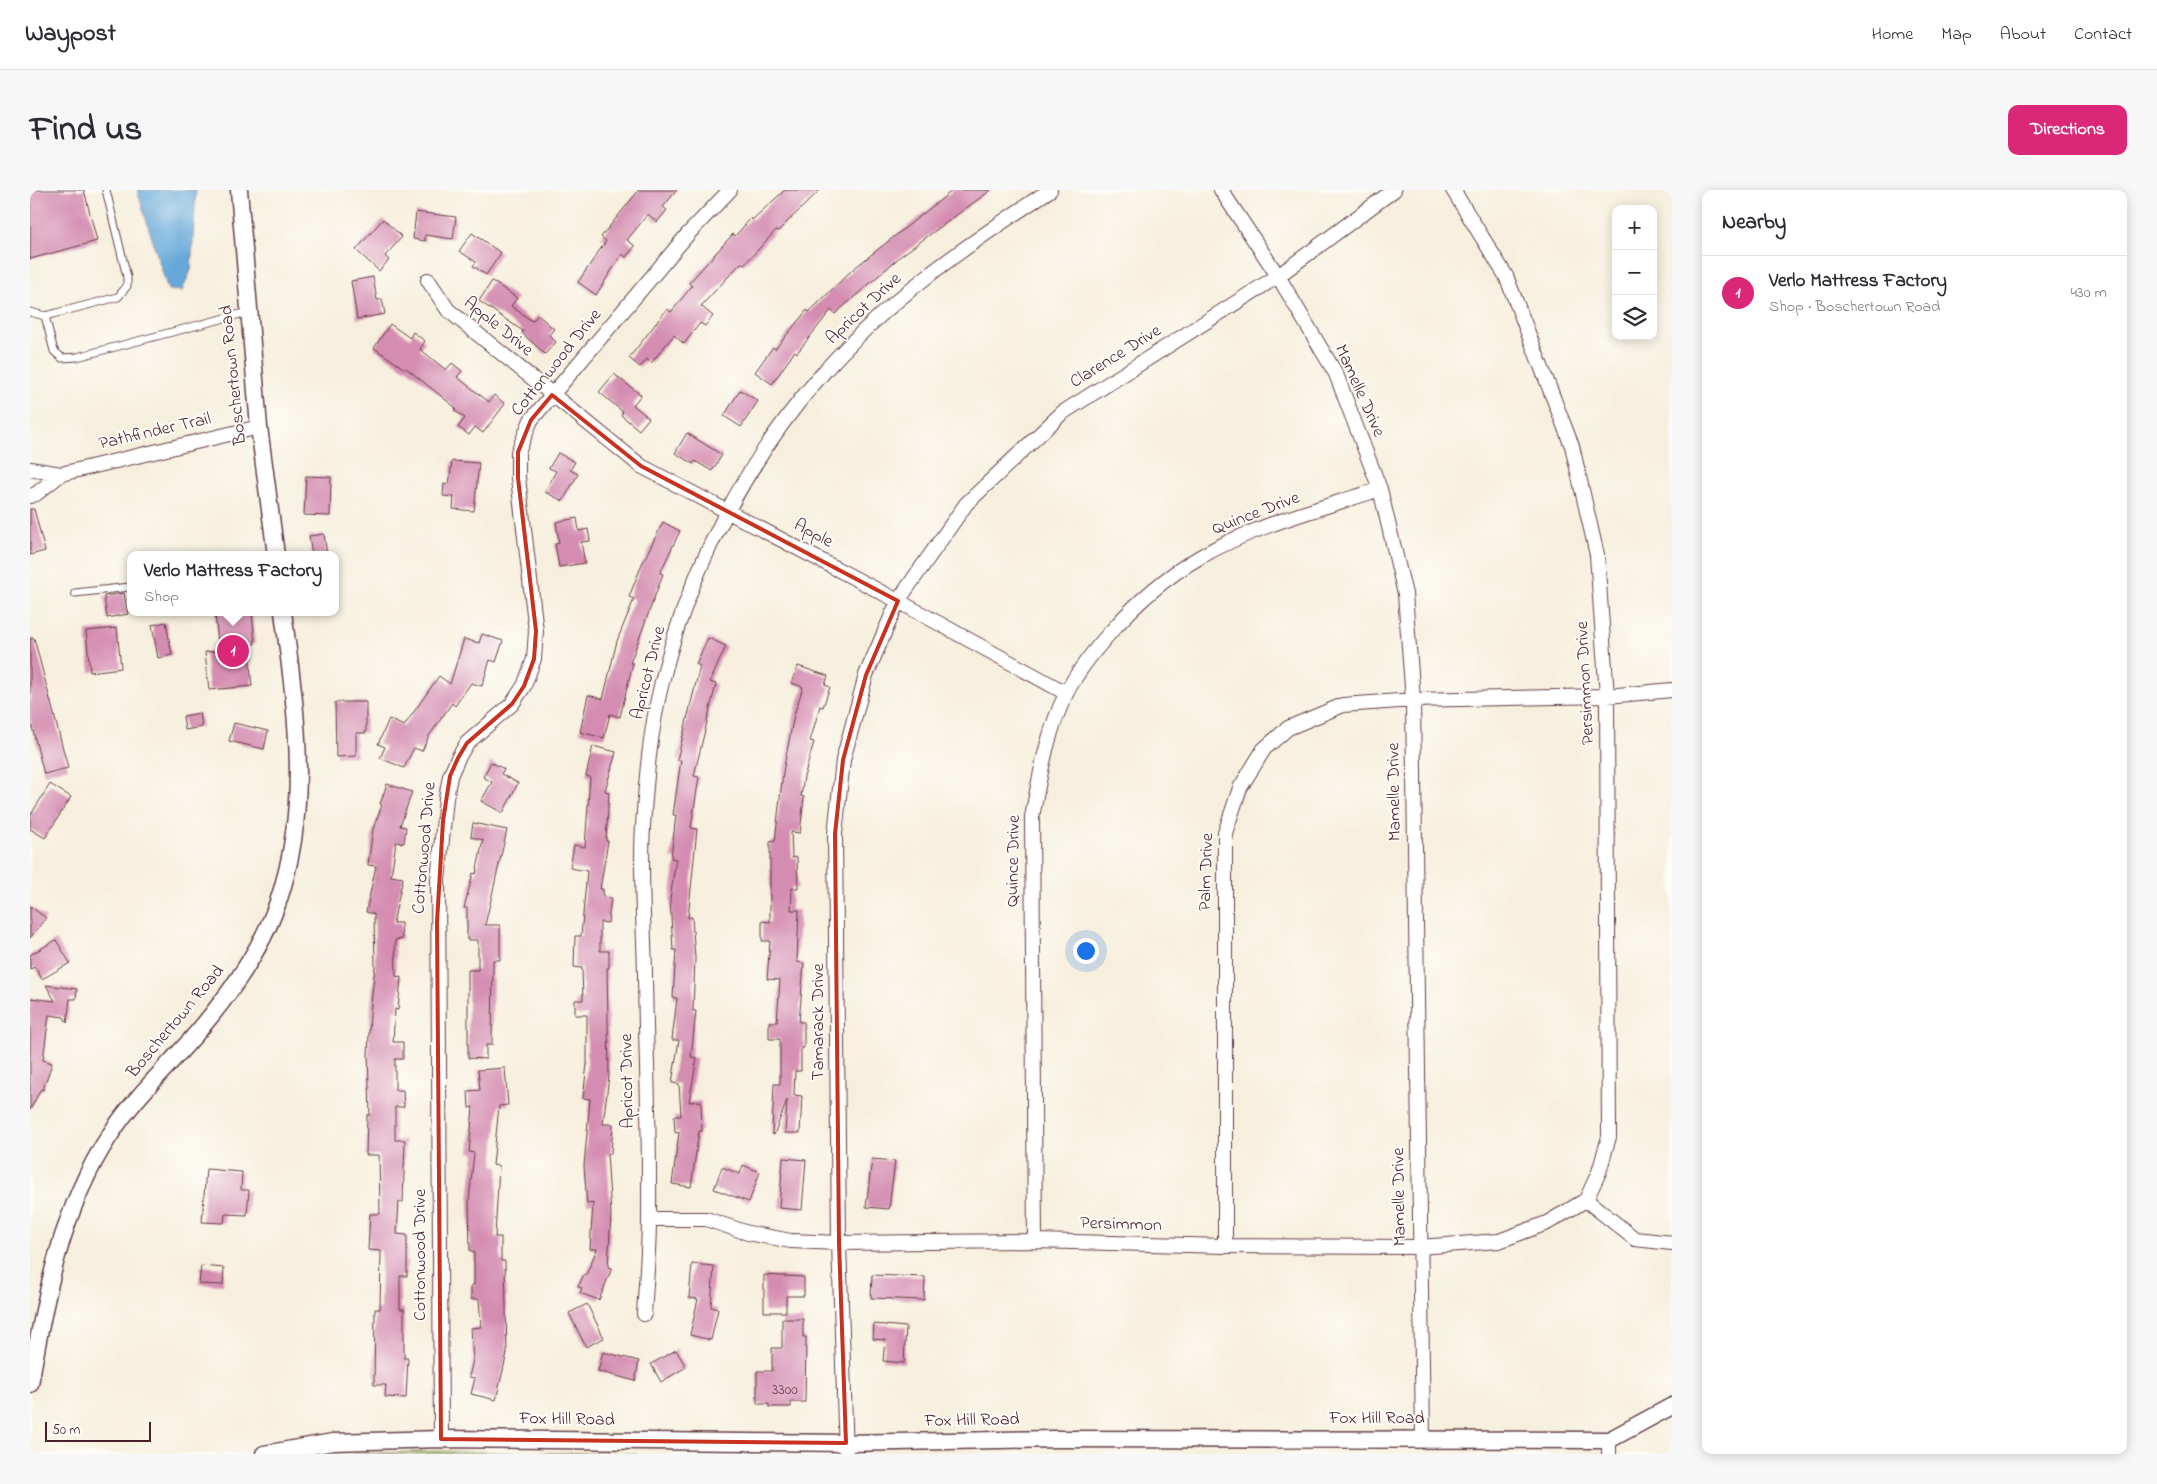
<!DOCTYPE html>
<meta charset="utf-8">
<style>
:root{--surface:#fff;--page:#f7f7f7;--text:#2b2b33;--muted:#7c7c81;--line:#e1e1e2;--accent:#db2777}
body{margin:0;font-family:"Indie Flower",sans-serif;background:var(--page);color:var(--text)}
.controls{position:absolute;right:15px;top:15px;display:grid;overflow:hidden;border-radius:10px;box-shadow:0 2px 12px #0003}
.controls button{width:45px;height:45px;display:grid;place-items:center;padding:0;border:0;border-bottom:1px solid var(--line);background:var(--surface);color:var(--text);font:25px sans-serif}
.scale{position:absolute;left:15px;bottom:12px;width:106px;box-sizing:border-box;padding-left:5px;border:2px solid #4a1f2b;border-top:0;font-size:14px;line-height:18px;white-space:nowrap;color:#4a1f2b;-webkit-text-stroke:4px #fdfcf7;paint-order:stroke}
.you{position:absolute;left:1055px;top:760px;width:18px;height:18px;margin:-12px;border:4px solid #fff;border-radius:50%;background:#1a73e8;box-shadow:0 0 0 8px #1a73e833}
.badge{display:grid;place-items:center;width:32px;height:32px;border-radius:50%;background:var(--accent);color:#fff;font-size:16px;font-weight:700}
.pin{position:absolute;translate:-50% -50%;border:2px solid #fff;box-shadow:0 1px 5px #0006}
.popup{position:absolute;left:97px;top:361px;width:212px;height:65px;box-sizing:border-box;display:grid;place-content:center;border-radius:10px;background:var(--surface);filter:drop-shadow(0 1px 4px #0005);font-size:16px;white-space:nowrap;color:var(--muted)}
.popup b{font-size:19px;color:var(--text)}
.popup::after{content:'';position:absolute;left:50%;top:100%;margin-left:-10px;border:10px solid transparent;border-top-color:var(--surface)}
.list{margin:0;padding:0;list-style:none}
h2{display:flex;justify-content:space-between;align-items:center;height:65px;margin:0;padding:0 20px;font-size:21px}
h2 small{font-size:16px;font-weight:400;color:var(--muted)}
.list li{display:grid;grid-template-columns:32px 1fr auto;gap:15px;align-items:center;box-sizing:border-box;height:75px;padding:0 20px;border-top:1px solid var(--line)}
.list b{display:block;font-size:19px;white-space:nowrap}
.list p{margin:0;font-size:16px;white-space:nowrap;color:var(--muted)}
.list em{font-size:16px;font-style:normal;color:var(--muted)}
.icon{flex:none;width:28px;height:28px;fill:none;stroke:currentColor;stroke-width:2;stroke-linecap:round;stroke-linejoin:round}
.map{position:relative;flex:none;width:1642px;height:1264px;overflow:hidden;border-radius:10px}
header{display:flex;align-items:center;gap:30px;box-sizing:border-box;height:70px;padding:0 25px;background:var(--surface);border-bottom:1px solid var(--line)}
header strong{font-size:24px}
nav{display:flex;gap:28px;margin-inline-start:auto;font-size:18px}
.intro{display:flex;align-items:center;justify-content:space-between;box-sizing:border-box;height:120px;padding:0 30px}
h1{margin:0;font-size:35px}
.button{padding:12px 22px;border-radius:10px;background:var(--accent);color:#fff;font-size:18px;font-weight:700}
main{display:flex;gap:30px;padding:0 30px}
aside{flex:1;background:var(--surface);border-radius:10px;box-shadow:0 2px 12px #0003}
.map>svg:first-child{display:block}
</style>
<header>
<strong>Waypost</strong>
<nav><a>Home</a><a>Map</a><a>About</a><a>Contact</a></nav>
</header>
<div class="intro"><h1>Find us</h1><a class="button">Directions</a></div>
<main>
<div class="map">
<svg width="1642" height="1264" viewBox="0 0 1642 1264">
<rect width="100%" height="100%" fill="#fdfcf7"/>
<filter id="ink" filterUnits="userSpaceOnUse"><feTurbulence type="fractalNoise" baseFrequency=".02" numOctaves="2"/><feDisplacementMap in="SourceGraphic" scale="10" xChannelSelector="R" yChannelSelector="G"/><feConvolveMatrix kernelMatrix="1 2 1 2 8 2 1 2 1" color-interpolation-filters="sRGB"/></filter>
<filter id="wash" filterUnits="userSpaceOnUse"><feTurbulence type="fractalNoise" baseFrequency=".0096" numOctaves="4" result="noise"/><feDisplacementMap in="SourceGraphic" scale="20" xChannelSelector="R" yChannelSelector="G"/><feGaussianBlur stdDeviation="1.12" result="paint"/><feColorMatrix in="noise" values="0 0 0 0 0 0 0 0 0 0 0 0 0 0 0 0 0 1.4 0 .05"/><feComposite in="paint" operator="in"/></filter>
<g filter="url(#wash)">
<rect width="100%" height="100%" fill="#f7efdd"/>
<path fill="#a4be64" stroke="#776e48" d="M410,1261L606,1264H322Z"/>
<path fill="#65a8d9" stroke="#586482" d="M107,0H166L161,80L152,101L138,100Z"/>
<g id="blocks">
<path fill="#d48cb0" d="M0,0H54L67,51L0,69Z
M609,0H647L633,17L637,20L627,32L618,24L597,50L605,56L596,67L592,64L566,105L548,92L576,51L571,47Z
M755,0H790L748,41L746,40L714,75L711,73L671,116L683,126L675,136L670,133L654,154L644,145L621,173L617,169L610,177L599,168L637,119L641,122L662,96L659,93L703,44L705,46L721,28L722,30Z
M923,0H961L872,65L805,124L801,120L767,163L765,161L742,194L725,182L743,157L745,159L777,120L779,122L822,80Z
M386,22L426,27L423,49L395,45V51L383,49Z
M353,29L372,47L355,66L359,70L349,81L326,60Z
M442,43L471,63L456,85L443,76L446,72L429,61Z
M343,87L347,110L352,109L355,124L327,129L321,91Z
M462,91L487,108L481,116L502,131L508,125L524,139L519,145L526,152L515,164L492,143L493,141L449,111Z
M360,134L380,148L383,142L395,151L390,159L416,180L422,173L432,181L427,187L459,212L464,205L475,214L453,243L445,237L439,245L428,237L435,228L424,220L426,218L376,178L375,179L344,158Z
M584,184L611,205L603,215L619,228L609,240L591,225L593,222L569,202Z
M710,200L728,211L711,237L694,226Z
M657,243L692,265L682,281L665,271L663,274L645,263Z
M528,263L545,272L540,280L548,284L533,311L515,302L526,281L519,278Z
M422,271L449,273L444,321L423,319L424,307L413,306L414,294L419,295Z
M276,286L301,287L300,326L274,325Z
M0,319H4L15,361L0,365Z
M547,328L549,341L558,339L560,351L551,352L555,373L529,377L525,354L529,353L526,332Z
M633,332L650,341L630,383L633,384L600,473H603L590,527L580,524L574,548L550,542L558,505L573,509L587,451L604,409L599,407L612,374Z
M294,344L297,365H282L279,346Z
M94,403L98,424L77,428L74,406Z
M200,422H222L225,454L218,455L222,496L179,500L175,462L189,461L185,424Z
M136,432L142,465L128,468L122,435Z
M87,438L91,478L60,482L56,441Z
M452,444L473,451L466,472L460,470L452,496L441,493L425,516L422,513L399,546L392,561L384,558L374,578L350,568L355,557L348,554L359,529L374,536L409,486L420,494L434,449L449,453Z
M4,448L38,578L14,584L0,529V449Z
M678,448L696,456L680,492L686,494L664,586L669,587L661,638L667,639L658,728L662,727L665,768L663,821H666L661,867L667,868L659,912L671,911L672,941H669L661,997L642,994L649,942L645,943L644,926H651L649,894L642,893L649,850H642L647,808H643L646,760H643L640,709L646,669L641,668L646,625H643L651,570H647L670,476L666,474Z
M768,476L798,486L795,495L800,497L793,517L790,516L780,551L784,552L774,587L771,606L774,607L770,643L761,642L762,668L767,667L768,698H762L761,720H769L767,772L774,773L769,832H774V858H771V881H765L764,905L772,906L770,943H755L757,910L744,945L742,944L744,894H750V849H739V832H747L750,790L737,789L740,751H732V731L740,732V652L745,651L753,582L764,525L773,497L762,493Z
M305,512H336V543H326V566L306,567Z
M170,523L172,537L155,540L153,526Z
M204,533L238,541L234,559L199,551Z
M563,556L586,562L575,601L579,602L576,651H578L570,699H573V707L581,708L578,733L570,732V761H579V778H577L579,886L573,934H583L581,964H577L581,1024L578,1077L582,1078L569,1110L550,1103L552,1098L548,1097L554,1084L556,1085L567,1059H560L563,1013L557,1014L554,976L560,909L553,908L557,874V825H545V810H553L552,778L544,777L545,746H551L557,681L540,678L544,655L555,657L560,587L556,586Z
M461,572L474,579L471,584L488,593L473,623L451,611L462,592L453,587Z
M20,594L41,607L15,648L0,639V626Z
M357,594L382,602L370,636L376,637L374,653L366,652L361,686L373,688L363,733H371L372,749L365,750L366,786L371,787L368,820L365,819L363,852H373V869H365V900H373L374,917H365V950H375L373,1012H369L367,1044L377,1045V1086H370V1119H374V1168H378L376,1208L355,1207L356,1195H344L345,1119H350L351,1061L338,1060L340,1024H350L349,965H336L337,925H340L338,864L340,824L345,776L344,724L336,722L346,676L338,675L343,639L352,615L350,614Z
M443,633L477,640L455,735H470V770H463L462,855H456V869L438,868V780H448V750H437V718H434L443,683L446,684L453,650L441,647Z
M0,716L16,728L0,748Z
M26,750L40,773L12,789L5,777L0,779V765Z
M16,795L47,799L46,809H40L37,833L34,827L19,825L13,870L22,873L13,900L11,899L0,920V808L25,811Z
M475,878L478,915L469,916L463,975L469,976L465,1047H471V1071H475L477,1163L466,1210L441,1204L445,1188L439,1187L443,1170L441,1138L451,1137L449,1109H441V1095H444V1061H440L439,1011L444,963L439,962L443,917L439,918L438,901L450,900L448,880Z
M753,968L776,970L772,1020L749,1018Z
M842,969L865,971L859,1019L836,1017Z
M713,975L730,982L719,1012L684,999L692,977L710,984Z
M176,979L212,982L211,1000H219L217,1025L195,1024L194,1033L172,1032Z
M662,1074L684,1076L681,1117L688,1119L681,1150L660,1145L668,1109L659,1108Z
M171,1076L194,1078L193,1095L169,1094Z
M734,1085L774,1087V1106H756V1122H734Z
M842,1085L895,1087L894,1110L841,1108Z
M557,1114L574,1148L556,1157L539,1123Z
M752,1129H773V1147H776L775,1212H761V1217H739V1214H727V1181H742V1158H752Z
M844,1134L876,1137L874,1173L853,1171L855,1150L843,1149Z
M646,1160L656,1177L631,1192L621,1174Z
M573,1162L609,1171L605,1191L568,1181Z"/>
</g>
</g>
<g filter="url(#ink)">
<use href="#blocks" fill-opacity="0" stroke="#643e46" stroke-width="1"/>
<g fill="none" stroke-linecap="round" stroke-linejoin="round">
<defs>
<path id="service" d="M76,0L97,87V96L88,107L15,126L24,161L32,168L47,167L218,122
M0,122L15,126
M45,403L100,397"/>
<path id="minor" d="M1191,0L1248,86L1306,184L1350,299L1375,404L1383,510L1393,1249
M1423,0L1476,86L1542,256L1567,365L1577,506L1579,947L1569,982L1556,1010
M398,90L418,120L611,276L868,411L1036,503
M0,279L31,284
M0,306L6,304L31,284L229,237
M1556,1010L1605,1049L1642,1053
M619,1029H676L718,1043L761,1051L809,1053L1005,1051L1195,1056L1389,1057L1469,1051L1517,1033L1556,1010
M1005,1051L1002,627C1010,586 1017,542 1036,504C1046,483 1063,462 1078,445C1104,415 1135,387 1170,367C1225,335 1290,319 1350,299
M1195,1056V643L1210,598L1234,559L1258,538L1313,515L1383,510L1577,506L1642,500
M614,1124C616,1092 619,1060 619,1028C620,947 616,865 615,784C614,735 610,685 613,636C616,590 620,542 631,496C657,385 713,276 787,190C852,113 937,55 1020,0
M411,1249L408,690L416,608L420,586L428,568L437,553L482,514L494,496L504,469L506,441L488,288V262L501,230L658,44L700,0
M1579,1250V1264
M816,1264L809,1053L805,644L813,570L836,485L868,411L936,314L1032,223L1248,86L1364,0"/>
<path id="tertiary" d="M209,0L229,237L246,365
M0,1194C15,1108 31,1019 80,945C105,906 141,874 171,838C202,801 232,759 248,712C281,616 266,520 253,422
M234,1264L303,1252L411,1249L816,1253L1026,1249L1579,1250L1642,1216"/>
</defs>
<use href="#service" stroke="#643e46" stroke-width="9"/>
<use href="#minor" stroke="#643e46" stroke-width="16"/>
<use href="#tertiary" stroke="#643e46" stroke-width="19"/>
<use href="#service" stroke="#fff" stroke-width="7"/>
<use href="#minor" stroke="#fff" stroke-width="14"/>
<use href="#tertiary" stroke="#fff" stroke-width="16"/>
</g>
</g>
<path fill="none" stroke="#c8321e" stroke-width="4" stroke-linejoin="round" d="M522,205L611,276L868,411L836,485L813,570L805,644L809,1053L816,1253L411,1249L407,732L413,631L420,586L428,568L437,553L482,514L494,496L504,469L506,441L488,288V262L501,230Z"/>
<g text-anchor="middle" dominant-baseline="central" stroke-width="4" stroke-linejoin="round" paint-order="stroke">
<g font-size="15" fill="#6c3a4c">
<text x="755" y="1200">3300</text>
</g>
<g font-size="18" fill="#4a1f2b" stroke="#fdfcf7">
<text transform="translate(834 119) rotate(-43)">Apricot Drive</text>
<text transform="translate(468 137) rotate(39)">Apple Drive</text>
<text transform="translate(1086 167) rotate(-32)">Clarence Drive</text>
<text transform="translate(527 173) rotate(-51)">Cottonwood Drive</text>
<text transform="translate(204 185) rotate(-96)">Boschertown Road</text>
<text transform="translate(1329 201) rotate(66)">Mamelle Drive</text>
<text transform="translate(125 242) rotate(-13)">Pathfinder Trail</text>
<text transform="translate(1226 324) rotate(-21)">Quince Drive</text>
<text transform="translate(783 344) rotate(28)">Apple</text>
<text transform="translate(619 483) rotate(-76)">Apricot Drive</text>
<text transform="translate(1556 493) rotate(-93)">Persimmon Drive</text>
<text transform="translate(1365 602) rotate(-91)">Mamelle Drive</text>
<text transform="translate(395 658) rotate(-85)">Cottonwood Drive</text>
<text transform="translate(984 671) rotate(-89)">Quince Drive</text>
<text transform="translate(1177 682) rotate(-88)">Palm Drive</text>
<text transform="translate(146 832) rotate(-50)">Boschertown Road</text>
<text transform="translate(789 832) rotate(-90)">Tamarack Drive</text>
<text transform="translate(598 891) rotate(-91)">Apricot Drive</text>
<text transform="translate(1370 1007) rotate(-91)">Mamelle Drive</text>
<text transform="translate(1091 1035) rotate(2)">Persimmon</text>
<text transform="translate(391 1065) rotate(-90)">Cottonwood Drive</text>
<text x="1347" y="1229">Fox Hill Road</text>
<text transform="translate(537 1230) rotate(1)">Fox Hill Road</text>
<text transform="translate(942 1231) rotate(-1)">Fox Hill Road</text>
</g>
</g>
</svg>
<div class="controls">
<button>+</button>
<button>−</button>
<button><svg class="icon" aria-label="layers" viewBox="0 0 24 24"><path d="M12 4l9 5-9 5-9-5zM3 14l9 5 9-5"/></svg></button>
</div>
<div class="scale">50 m</div>
<div class="you"></div>
<div class="pin badge" style="left:203px;top:461px">1</div>
<div class="popup"><b>Verlo Mattress Factory</b>Shop</div>
</div>
<aside>
<h2>Nearby<small></small></h2>
<ul class="list">
<li><span class="badge">1</span><div><b>Verlo Mattress Factory</b><p>Shop · Boschertown Road</p></div><em>430 m</em></li>
</ul>
</aside>
</main>
